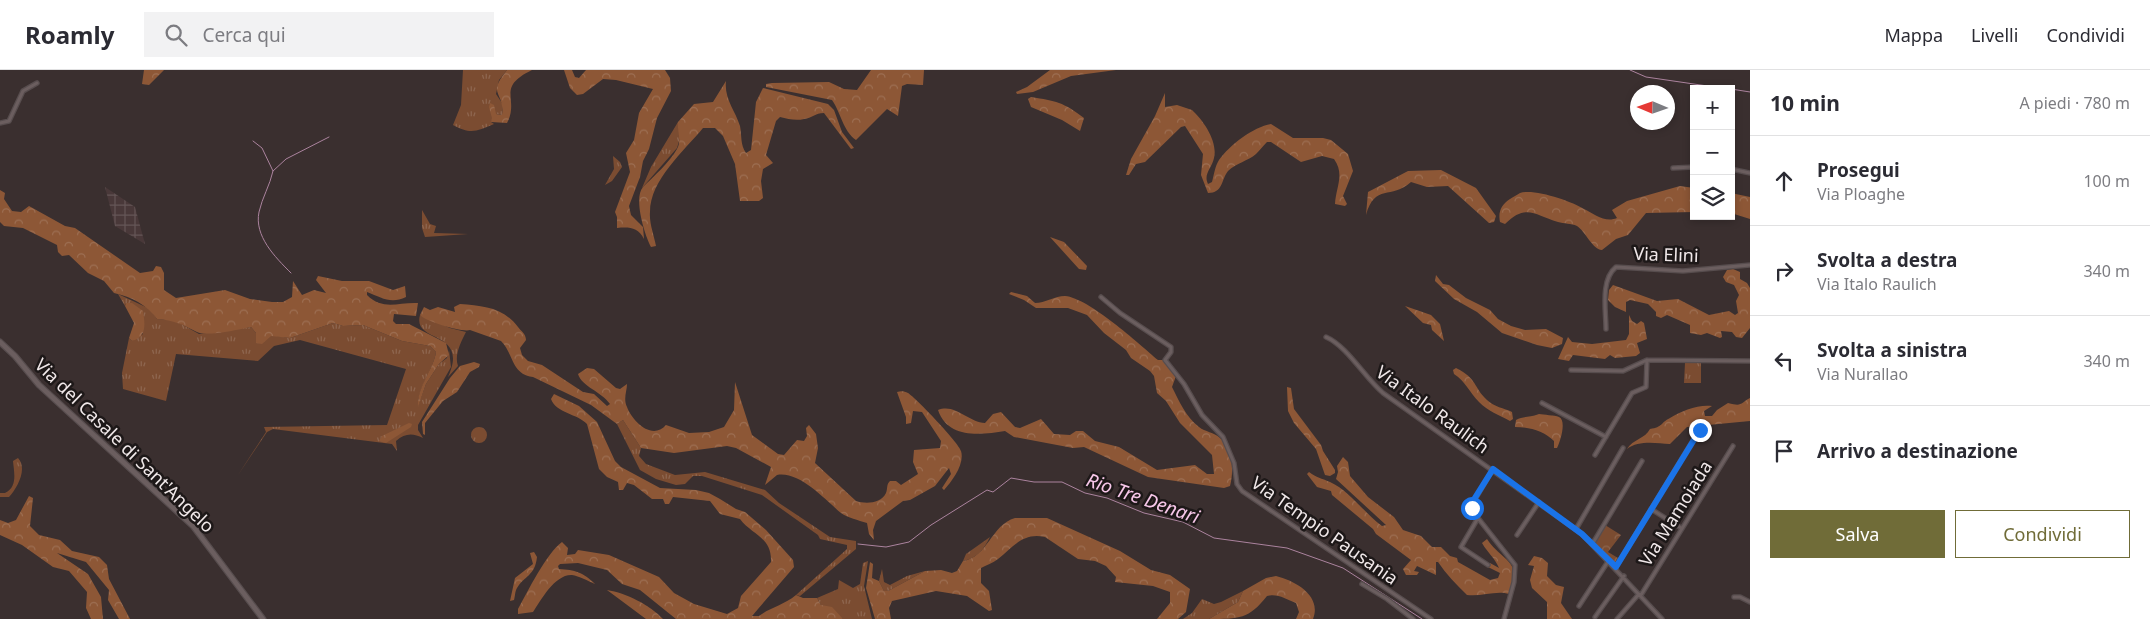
<!DOCTYPE html>
<html lang="it">
<meta charset="utf-8">
<style>
:root{--surface:#fff;--page:#f2f2f3;--text:#2b2b33;--muted:#7c7c81;--line:#e1e1e2;--accent:#706c38}
body{margin:0;font-family:"Noto Sans",sans-serif;background:var(--page);color:var(--text)}
.controls{position:absolute;right:15px;top:15px;display:grid;overflow:hidden;border-radius:0px;box-shadow:0 2px 8px #0003}
.controls button{width:45px;height:45px;display:grid;place-items:center;padding:0;border:0;border-bottom:1px solid var(--line);background:var(--surface);color:var(--text);font:25px sans-serif}
.compass{position:absolute;left:1630px;top:15px;width:45px;height:45px;border-radius:50%;background:var(--surface);box-shadow:0 2px 8px #0003;rotate:272deg}
.stop{position:absolute;width:15px;height:15px;margin:-11px;border:4px solid #1a73e8;border-radius:50%;background:#fff}
.stop.end{background:#1a73e8;border-color:#fff;box-shadow:0 1px 5px #0008}
.list{margin:0;padding:0;list-style:none}
h2{display:flex;justify-content:space-between;align-items:center;height:65px;margin:0;padding:0 20px;font-size:21px}
h2 small{font-size:16px;font-weight:400;color:var(--muted)}
.list li{display:grid;grid-template-columns:32px 1fr auto;gap:15px;align-items:center;box-sizing:border-box;height:90px;padding:0 20px;border-top:1px solid var(--line)}
.list b{display:block;font-size:19px;white-space:nowrap}
.list p{margin:0;font-size:16px;white-space:nowrap;color:var(--muted)}
.list em{font-size:16px;font-style:normal;color:var(--muted)}
.actions{display:flex;gap:10px;padding:15px 20px}
.actions a{flex:1;padding:11px 0;border:1px solid var(--accent);border-radius:0px;text-align:center;font-size:18px;color:var(--accent)}
.actions .main{background:var(--accent);color:#fff}
.icon{flex:none;width:28px;height:28px;fill:none;stroke:currentColor;stroke-width:2;stroke-linecap:round;stroke-linejoin:round}
.map{position:relative;flex:none;width:1750px;height:549px;overflow:hidden}
header{display:flex;align-items:center;gap:30px;box-sizing:border-box;height:70px;padding:0 25px;background:var(--surface);border-bottom:1px solid var(--line)}
header strong{font-size:24px}
nav{display:flex;gap:28px;margin-inline-start:auto;font-size:18px}
.search{width:350px;height:45px;background:var(--page);display:flex;align-items:center;gap:12px;box-sizing:border-box;padding:0 18px;border-radius:0px;color:var(--muted);font-size:19px}
main{display:flex}
aside{flex:1;background:var(--surface)}
.map>svg:first-child{display:block}
</style>
<header>
<strong>Roamly</strong>
<div class="search"><svg class="icon" aria-label="search" viewBox="0 0 24 24"><circle cx="10" cy="10" r="6"/><path d="M15 15l6 6"/></svg>Cerca qui</div>
<nav><a>Mappa</a><a>Livelli</a><a>Condividi</a></nav>
</header>
<main>
<div class="map">
<svg width="1750" height="549" viewBox="0 0 1750 549">
<defs>
<pattern id="industrial-grid" width="8" height="8" patternUnits="userSpaceOnUse" patternTransform="scale(1.25)"><rect width="8" height="8" fill="#493839"/><path d="M0 4h8M4 0v8" fill="none" stroke="#645556"/></pattern>
<pattern id="grass-tufts" width="24" height="20" patternUnits="userSpaceOnUse" patternTransform="scale(1.25)"><rect width="24" height="20" fill="#7b4c31"/><path d="M3 7l-1-3M5 7V3M7 7l1-3M15 17l-1-3M17 17v-4M19 17l1-3" fill="none" stroke="#8e664f"/></pattern>
<pattern id="forest-crowns" width="20" height="18" patternUnits="userSpaceOnUse" patternTransform="scale(1.25)"><rect width="20" height="18" fill="#8d5736"/><path d="M2 6a3 3 0 1 1 6 0M12 15a3 3 0 1 1 6 0" fill="none" stroke="#9d6f53"/></pattern>
<pattern id="park-crowns" width="20" height="18" patternUnits="userSpaceOnUse" patternTransform="scale(1.25)"><rect width="20" height="18" fill="#7b4c31"/><path d="M2 6a3 3 0 1 1 6 0M12 15a3 3 0 1 1 6 0" fill="none" stroke="#8e664f"/></pattern>
</defs>
<rect width="100%" height="100%" fill="#3a2f2f"/>
<path fill="url(#industrial-grid)" d="M105,117L135,137L145,174L115,156Z"/>
<path fill="url(#grass-tufts)" d="M463,0H507L499,10L496,24L502,33V45L496,44L491,52L494,54C477,61 471,65 453,55L461,35Z
M678,52L680,68L677,78L642,118L651,97Z
M613,86L620,92L622,97L612,111L605,115L614,99Z
M422,140L430,154L436,156L434,163L468,164L425,167L422,158Z
M118,224L150,239L157,249L174,250L199,264L251,257L256,263L290,268L333,253L343,256L363,255L402,271L430,276L436,282C433,301 418,316 418,336L426,314L439,294L447,288L449,280L451,297L418,355V360L423,368C413,363 405,363 396,371L397,381L392,374L273,359L267,362L238,405L266,362L264,357L387,355L406,299L300,270L274,276L258,291L176,284L166,331L123,319L122,303L129,268L132,271L143,264L126,233L125,236Z
M420,245L450,258L466,262C461,272 454,285 458,296L448,307C470,259 412,274 420,245Z
M1685,293H1701V313H1684Z
M623,350L641,378L639,386L646,394L675,405L705,402L765,420L779,433L830,467L856,471V479L800,526L796,525L847,479V475L820,469L818,465L762,425L702,406H693L685,414L676,415L656,409L640,400L617,354Z
M471 365a8 8 0 1 1 16 0a8 8 0 1 1-16 0Z
M18,388C28,399 17,418 9,427H0V423H5C18,417 14,402 13,391Z
M990,467C985,478 976,489 963,491L966,484Z
M868,491L864,516L872,549H843L821,535L817,528L838,519L839,510L853,518L860,514L863,493Z
M882,499L884,512L890,515L907,506L925,501L888,521H884L879,511Z
M1243,521L1238,532L1209,549H1183L1192,543L1202,529L1214,534L1221,532Z"/>
<path fill="url(#forest-crowns)" d="M144,0H164L149,15L142,14Z
M507,0H532C495,18 520,28 507,53L491,52L492,48L489,37L490,33L494,35L496,44L502,45C505,21 486,26 507,0Z
M564,0H572L575,7L579,8L586,0H665L670,8L671,21L657,48L649,79L643,91L640,107L629,136L631,145L643,157L644,169C638,157 629,157 617,158V147L615,142L630,102L626,83L634,70L639,43L653,19L616,10L603,9L583,24L577,25L570,18Z
M871,0H924L923,15L907,14L902,16L898,46L887,39L856,70C843,61 841,43 832,30L766,17V14L772,13L829,12L844,19L857,20Z
M1050,0H1116L1071,6L1033,22L1017,24L1016,22L1027,17Z
M726,11C724,29 735,40 740,56C742,66 740,74 746,83L751,80L756,32L763,18L828,34L834,40L842,62L854,78L851,79L824,43C815,43 812,48 804,49C796,51 788,49 780,47L776,51L766,85L773,93L763,99L761,111L763,128L759,131H740L735,94L723,66L715,58H703C684,81 650,110 650,142C649,153 654,165 656,176L651,177C645,166 633,128 643,117C654,106 669,93 677,79C682,70 677,61 678,52L694,34L713,32Z
M1165,23V37L1177,35L1192,40C1204,51 1218,72 1214,88C1212,98 1203,104 1208,114L1212,112C1214,105 1215,96 1219,90C1230,75 1253,57 1271,54L1293,68H1323L1331,70L1348,84L1353,101L1343,126L1347,134L1345,136L1335,134C1336,117 1345,104 1334,89L1322,86L1301,92L1271,72H1267C1263,76 1260,80 1256,84C1248,91 1236,93 1228,101C1221,110 1223,123 1208,123L1201,105L1203,84L1185,56L1181,57L1145,92L1136,94L1129,105H1126L1131,89L1155,46Z
M1031,27C1056,31 1063,32 1084,48L1080,61L1062,50L1031,37L1028,29Z
M1441,100L1476,118L1496,146L1494,152L1489,153L1448,116L1427,117L1411,112C1391,130 1375,113 1366,145L1368,122L1408,101Z
M1680,116L1694,118V142L1646,143L1628,165L1616,169L1602,180C1592,179 1586,162 1577,156C1571,153 1564,154 1558,152C1535,145 1526,133 1505,154L1500,152C1498,142 1501,135 1510,129C1513,127 1517,125 1520,123C1533,118 1572,131 1584,139C1594,144 1605,153 1617,148L1612,140L1627,131Z
M0,120L5,123L4,129L12,141L21,142L29,136L65,156L75,158L140,203L153,201L156,196L161,197L164,203V220L176,228L225,220L250,229L272,232H283L292,227L293,211L302,225L314,220L326,223L316,210L318,206L342,211H369L393,220L405,216L406,227C391,234 382,228 367,222V225C383,241 398,232 418,233L416,246L394,244L393,251L396,254H409L446,273L449,285L439,294L426,314L418,337C417,316 433,301 436,282L430,276L402,271L363,255L343,256L333,253L290,268L271,266L262,274L256,273V263L251,257C241,259 206,267 197,262C183,255 174,250 157,249C147,235 132,227 114,223L104,211L88,203L69,185L62,186L58,182L57,175L23,158L4,156L0,152Z
M1731,123L1750,127V149L1731,143Z
M1050,167L1064,172L1087,196L1086,200L1079,199Z
M1733,199L1740,202V209L1747,213L1750,218V258L1742,268L1736,267L1732,262L1721,261L1722,267L1720,268L1707,263L1701,265L1690,263V255L1667,245L1661,248L1656,246V242L1648,234L1630,230L1626,232V242L1615,237L1608,230L1609,220L1613,215L1657,231L1678,229L1709,245L1729,241L1735,245L1738,243L1736,231L1739,225L1734,215L1726,212L1723,207L1727,200Z
M1436,205L1443,214L1449,215L1466,228L1490,240L1498,249L1511,256L1525,260L1546,259L1563,268L1562,274L1552,278L1537,275L1502,263L1477,242L1454,229L1435,211Z
M1011,222L1027,226L1035,233C1045,233 1055,226 1065,226C1089,228 1139,274 1158,290H1163L1176,306L1172,317C1179,331 1186,347 1199,357C1205,362 1214,362 1220,368C1233,379 1234,401 1230,416L1224,418L1148,407L1084,377L1073,378L1014,367L1005,361C980,365 948,369 938,340C955,333 968,352 985,353L993,344L1001,342L1015,357L1020,358L1041,349L1054,364L1070,365L1076,361H1083L1095,371L1119,377L1157,400L1195,395L1207,404H1214L1212,385L1180,353L1166,331L1157,323L1154,306L1150,301L1131,288L1126,280L1104,263L1087,245L1068,238H1036L1024,230L1009,224Z
M126,233H132L143,241C145,254 147,267 132,271L129,268L134,253L125,236Z
M460,234C483,236 503,237 518,257C521,261 526,264 526,270L520,278L522,285L528,291L542,295L583,322L594,324L607,336L610,334C601,321 582,317 578,304L587,298L594,299L616,318L620,319L627,314C627,321 623,329 627,337C632,351 652,371 666,355L689,363L709,362L724,357L734,340L735,312L752,365L778,384L784,385L797,370L804,371L807,366L806,358L809,355L816,364L818,378L815,393L856,431C865,434 881,434 886,423C888,418 886,415 890,411H896L901,415L918,404L913,392L914,380L940,378L941,371L922,342L913,341L911,353L906,354V347L897,322C901,321 904,321 908,323C916,328 959,373 961,381C965,394 952,411 944,420L942,418L951,404L949,398L935,416L910,430L903,431L876,451L873,460L874,470L869,464L867,453C858,450 848,448 841,443C825,430 800,401 777,405L765,415L771,397L736,378L727,376L674,383L641,378L623,350L617,354L591,335L533,307C511,304 514,284 501,271L470,260C463,263 425,251 420,245L424,237L430,240L438,237L455,242L454,237Z
M1405,236L1431,245L1440,254L1444,271L1432,260L1431,255L1423,253Z
M1629,245L1632,251L1637,254L1641,251L1644,253L1647,269L1637,273L1640,283L1636,286L1615,288L1610,285L1605,289L1573,285L1569,291L1558,289L1568,267L1572,272L1592,274L1626,270L1629,264Z
M474,292L480,294L479,297L470,302L457,322L443,331L425,353V365L423,364L422,352L450,308L460,296Z
M1456,298C1478,309 1473,317 1487,330C1494,337 1504,338 1512,342L1513,349L1510,351C1499,345 1488,341 1479,332C1469,322 1466,312 1454,304L1453,300Z
M1287,317L1291,318L1294,339L1321,375L1323,381L1335,400V403L1330,406L1325,405L1316,379L1294,353L1288,341Z
M554,324L579,336L597,352L615,391L621,397L660,418L696,420L709,423L720,429L736,439L745,442L766,460L793,490L794,497L752,546H759C771,537 784,535 796,525L803,528H817L821,535L832,537L843,549H676L640,520L622,514L607,500L578,493L560,494L558,496L559,499C575,500 583,502 595,514C588,511 579,506 572,505C555,504 541,530 533,542L518,544V539C528,521 546,484 562,472L568,478L567,485L575,484L578,480L609,485L659,507L674,523L694,534L727,544L738,538L741,526L771,492C772,467 752,465 740,449L720,444L710,431L673,427L669,434H665L663,429H652L634,415L627,413L623,420H619L618,412L607,407L599,399L587,354C578,344 556,343 551,329Z
M1750,328V351L1687,357L1670,374C1656,373 1638,370 1627,379C1633,369 1645,369 1650,359C1663,357 1660,353 1670,348C1681,341 1699,334 1712,336L1704,341L1705,346H1712L1717,340L1728,333C1743,337 1740,333 1750,328Z
M1539,344C1544,345 1554,345 1559,347C1567,351 1560,372 1557,378H1554V371C1544,361 1529,357 1515,357L1516,350C1523,346 1529,348 1539,344Z
M409,353L412,354L411,357L386,373L379,371L382,366Z
M1343,387L1348,392L1350,406L1368,427L1394,447L1403,460L1421,466L1432,477H1441L1450,486L1457,488L1458,492L1490,510L1498,508L1500,503L1488,497L1490,493L1499,498C1495,488 1487,482 1482,473L1487,469C1501,491 1525,491 1509,524C1496,520 1481,527 1467,525C1456,514 1446,504 1438,492H1436V505L1417,496L1414,501L1419,502L1417,505H1406L1403,499L1411,490L1376,464L1373,459L1332,425L1331,421L1317,417L1307,404L1309,402C1317,408 1321,408 1330,412C1350,421 1364,443 1382,456L1386,455L1336,409L1338,402L1337,396Z
M29,426L33,428L30,456L39,465L60,470L72,481L99,487L107,495L109,509L130,549H119L108,530L109,520L86,492L57,483L88,504L101,527L103,549H91L86,538L87,522L69,501L53,497L22,475L0,465V450L8,453L16,450Z
M1015,448H1047L1120,481L1151,500L1170,505L1190,519L1186,542L1178,549H1157L1170,533V522L1153,516L1115,512L1116,507L1106,496L1095,491L1078,489L1045,467C1023,462 1013,477 998,489C993,493 986,495 981,498V513L989,521L992,540L989,541L967,526L936,521L892,531L889,538L891,549H875L866,518L870,492L873,494L872,508L879,511L884,521H888L925,501L941,500L952,503L957,501L963,491C988,487 991,455 1015,448Z
M534,482L537,487C535,506 524,506 517,518C515,521 515,527 514,530L510,531L515,508L533,494L530,483Z
M1534,486L1542,488L1548,493L1547,506L1556,515L1564,517L1561,533L1572,549H1547V532L1532,518L1530,510L1534,496L1528,495Z
M1276,506C1296,511 1322,526 1313,549H1296L1299,542L1296,533C1286,529 1277,523 1267,526C1249,549 1239,549 1209,549L1238,532L1243,521L1266,508Z
M607,520C626,523 650,535 663,549H646Z"/>
<path fill="url(#park-crowns)" d="M1605,455L1621,465L1608,482L1618,488L1615,493L1594,473Z"/>
<g fill="none" stroke-linecap="round" stroke-linejoin="round">
<path stroke="#ab839e" stroke-width="1" d="M1630,0L1646,7L1728,19
M1731,19L1750,22
M253,71L262,78L273,101C270,115 262,128 259,142C254,166 275,187 291,203
M273,101L286,89L329,67
M858,474L886,477L909,472L931,455L987,420L993,422L1011,408L1034,412H1062L1085,423L1107,428L1144,443L1183,452L1214,468L1287,478L1343,498L1422,549"/>
<defs>
<path id="street" d="M0,53L9,51L23,21L37,13
M1673,98L1694,97
M1731,99L1750,103
M1101,227L1120,243L1171,277V282L1165,290L1184,314L1202,345L1223,367L1234,393L1237,414L1242,421L1431,549
M1606,259C1606,241 1600,210 1616,197L1683,201L1750,195
M1326,267C1347,276 1365,308 1383,323L1582,464L1662,549
M1571,300L1623,301L1647,290L1750,291
M1542,333L1606,367
M1595,385L1632,323L1646,317L1647,290
M1493,399L1471,436L1478,448L1515,495L1514,512L1504,549
M1651,439L1681,458
M1478,448L1461,477L1488,495
M1576,459L1623,378
M1517,465L1539,432
M1593,473L1642,391
M1616,497L1700,359L1705,357
M1362,514L1387,529L1413,549
M1641,525L1733,376
M1734,527H1740L1750,532
M1579,536L1609,490
M1595,547L1624,506
M1617,549L1639,524"/>
<path id="secondary" d="M0,272L15,286L39,315L193,456L263,549"/>
</defs>
<use href="#street" stroke="#574d4e" stroke-width="5.5"/>
<use href="#secondary" stroke="#574d4e" stroke-width="7"/>
<use href="#street" stroke="#6b5e5f" stroke-width="3"/>
<use href="#secondary" stroke="#6b5e5f" stroke-width="4.5"/>
</g>
<g fill="none" stroke-linecap="round" stroke-linejoin="round">
<path stroke="#1a73e8" stroke-width="6" d="M1472,438L1473,431L1493,399L1582,464L1616,497L1700,360"/>
</g>
<g text-anchor="middle" dominant-baseline="central" stroke-width="5" stroke-linejoin="round" paint-order="stroke">
<g font-size="18" fill="#f0e8e9" stroke="#1d1818">
<text transform="translate(1666 184) rotate(2)">Via Elini</text>
<text transform="translate(1433 339) rotate(36)">Via Italo Raulich</text>
<text transform="translate(125 375) rotate(44)">Via del Casale di Sant'Angelo</text>
<text transform="translate(1675 443) rotate(-58)">Via Mamoiada</text>
<text transform="translate(1325 460) rotate(35)">Via Tempio Pausania</text>
</g>
<g font-size="19" font-style="italic" fill="#f7c7e9" stroke="#1d1818">
<text transform="translate(1143 428) rotate(19)">Rio Tre Denari</text>
</g>
</g>
</svg>
<div class="controls">
<button>+</button>
<button>−</button>
<button><svg class="icon" aria-label="layers" viewBox="0 0 24 24"><path d="M12 4l9 5-9 5-9-5zM3 14l9 5 9-5"/></svg></button>
</div>
<svg class="compass" viewBox="-18 -18 36 36"><path d="M0-13l5 13h-10z" fill="#e53935"/><path d="M0 13l5-13h-10z" fill="#7c7c81"/></svg>
<div class="stop" style="left:1472px;top:438px"></div>
<div class="stop end" style="left:1700px;top:360px"></div>
</div>
<aside>
<h2>10 min<small>A piedi · 780 m</small></h2>
<ul class="list">
<li><svg class="icon" aria-label="ahead" viewBox="0 0 24 24"><path d="M12 20V5M6 11l6-6 6 6"/></svg><div><b>Prosegui</b><p>Via Ploaghe</p></div><em>100 m</em></li>
<li><svg class="icon" aria-label="right" viewBox="0 0 24 24"><path d="M7 20v-9h11M14 6l5 5-5 5"/></svg><div><b>Svolta a destra</b><p>Via Italo Raulich</p></div><em>340 m</em></li>
<li><svg class="icon" aria-label="left" viewBox="0 0 24 24"><path d="M17 20v-9H6M10 6l-5 5 5 5"/></svg><div><b>Svolta a sinistra</b><p>Via Nurallao</p></div><em>340 m</em></li>
<li><svg class="icon" aria-label="arrive" viewBox="0 0 24 24"><path d="M6 21V4h12l-3 4 3 4H6"/></svg><div><b>Arrivo a destinazione</b></div></li>
</ul>
<div class="actions"><a class="main">Salva</a><a>Condividi</a></div>
</aside>
</main>
